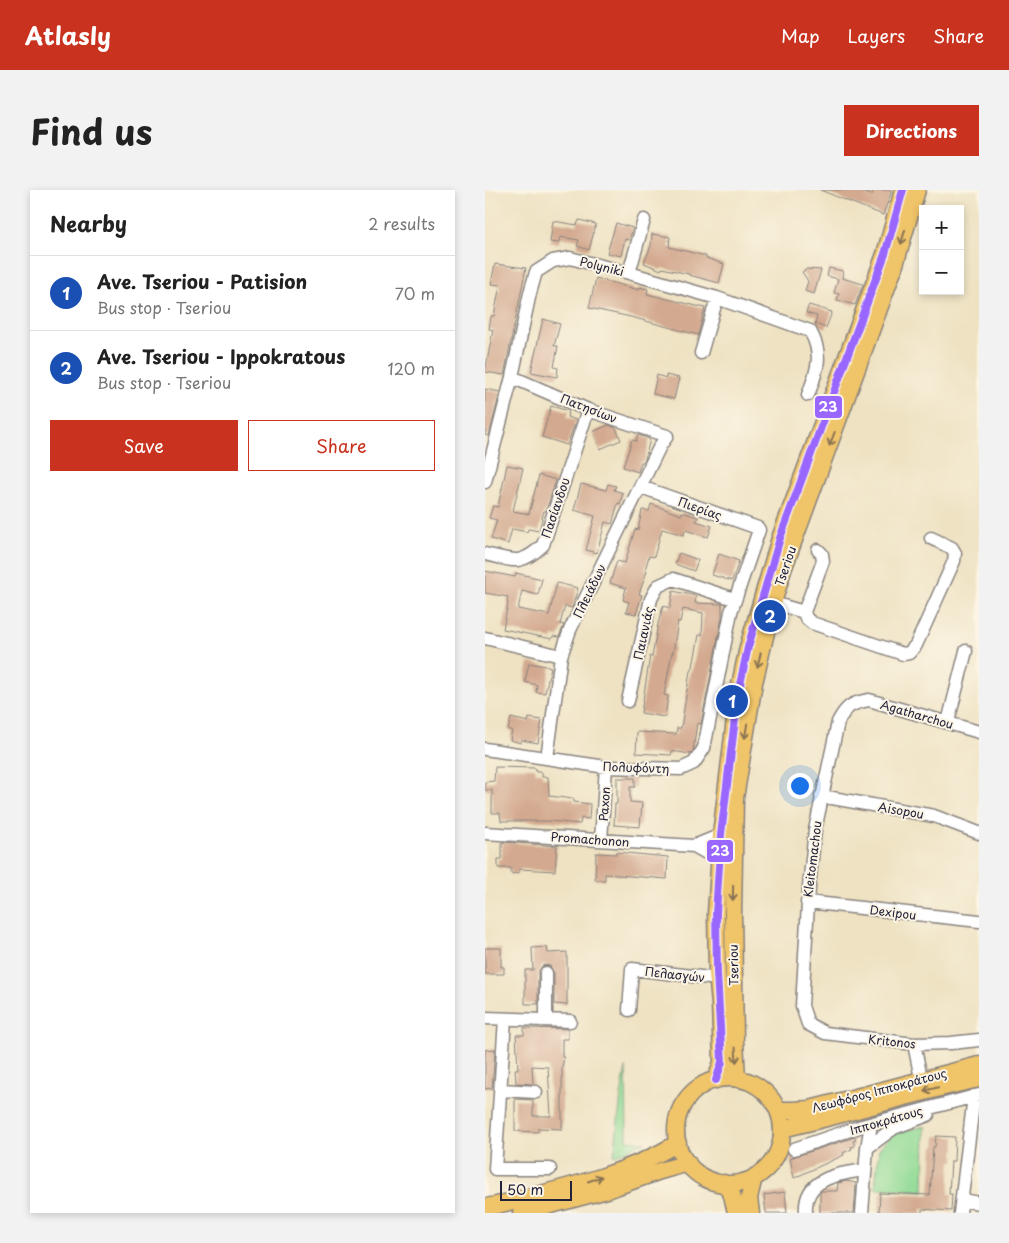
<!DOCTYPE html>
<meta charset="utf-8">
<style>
:root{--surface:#fff;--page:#f2f2f2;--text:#222;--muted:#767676;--line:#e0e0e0;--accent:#c8321e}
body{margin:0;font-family:"Playpen Sans",sans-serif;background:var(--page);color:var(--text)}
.controls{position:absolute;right:15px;top:15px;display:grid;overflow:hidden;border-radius:0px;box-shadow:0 2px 8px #0003}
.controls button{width:45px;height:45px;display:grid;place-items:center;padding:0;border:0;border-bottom:1px solid var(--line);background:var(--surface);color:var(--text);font:25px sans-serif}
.scale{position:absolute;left:15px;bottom:12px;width:72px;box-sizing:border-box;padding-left:5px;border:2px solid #22223b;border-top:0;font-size:14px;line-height:18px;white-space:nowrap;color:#22223b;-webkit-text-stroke:4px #fcf5e5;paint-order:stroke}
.you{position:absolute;left:314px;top:595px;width:18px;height:18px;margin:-12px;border:4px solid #fff;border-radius:50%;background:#1a73e8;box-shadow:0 0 0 8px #1a73e833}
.badge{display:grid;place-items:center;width:32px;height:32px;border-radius:50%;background:var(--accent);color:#fff;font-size:16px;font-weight:700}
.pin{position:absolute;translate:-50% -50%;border:2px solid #fff;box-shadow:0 1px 5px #0006}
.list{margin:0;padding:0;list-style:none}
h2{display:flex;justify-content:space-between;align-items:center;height:65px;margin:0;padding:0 20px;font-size:21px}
h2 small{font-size:16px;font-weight:400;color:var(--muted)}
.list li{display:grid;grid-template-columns:32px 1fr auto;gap:15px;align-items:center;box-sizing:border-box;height:75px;padding:0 20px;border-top:1px solid var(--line)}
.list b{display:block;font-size:19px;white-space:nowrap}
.list p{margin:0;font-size:16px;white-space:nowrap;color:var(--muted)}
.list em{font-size:16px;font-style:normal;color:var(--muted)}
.actions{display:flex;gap:10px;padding:15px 20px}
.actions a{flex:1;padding:11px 0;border:1px solid var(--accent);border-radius:0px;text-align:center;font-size:18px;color:var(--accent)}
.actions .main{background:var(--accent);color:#fff}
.map{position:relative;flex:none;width:494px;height:1023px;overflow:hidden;border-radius:0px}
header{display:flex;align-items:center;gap:30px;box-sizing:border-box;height:70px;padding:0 25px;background:var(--accent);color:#fff}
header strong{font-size:24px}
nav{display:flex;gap:28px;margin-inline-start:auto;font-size:18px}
.intro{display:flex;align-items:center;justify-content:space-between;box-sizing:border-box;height:120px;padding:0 30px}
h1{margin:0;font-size:35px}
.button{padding:12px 22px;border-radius:0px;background:var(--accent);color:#fff;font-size:18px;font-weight:700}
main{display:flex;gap:30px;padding:0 30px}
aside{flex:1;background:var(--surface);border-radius:0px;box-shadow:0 2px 8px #0003}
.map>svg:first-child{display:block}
</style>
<header>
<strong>Atlasly</strong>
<nav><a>Map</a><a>Layers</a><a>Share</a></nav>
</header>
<div class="intro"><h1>Find us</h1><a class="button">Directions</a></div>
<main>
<aside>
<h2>Nearby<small>2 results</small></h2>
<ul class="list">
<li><span class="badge" style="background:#1a4fb4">1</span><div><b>Ave. Tseriou - Patision</b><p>Bus stop · Tseriou</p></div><em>70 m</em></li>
<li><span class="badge" style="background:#1a4fb4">2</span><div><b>Ave. Tseriou - Ippokratous</b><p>Bus stop · Tseriou</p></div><em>120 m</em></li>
</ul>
<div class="actions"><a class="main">Save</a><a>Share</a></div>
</aside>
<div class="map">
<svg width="494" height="1023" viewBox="0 0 494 1023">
<rect width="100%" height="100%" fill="#fcf5e5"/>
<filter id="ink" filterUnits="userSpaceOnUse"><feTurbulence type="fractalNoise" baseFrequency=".02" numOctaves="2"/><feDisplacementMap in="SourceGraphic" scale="10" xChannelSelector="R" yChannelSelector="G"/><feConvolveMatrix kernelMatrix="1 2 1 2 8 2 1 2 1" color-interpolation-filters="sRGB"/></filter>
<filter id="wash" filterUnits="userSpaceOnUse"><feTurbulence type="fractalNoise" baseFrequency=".0096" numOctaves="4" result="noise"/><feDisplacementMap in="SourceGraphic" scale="20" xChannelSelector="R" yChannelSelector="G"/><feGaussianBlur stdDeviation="1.12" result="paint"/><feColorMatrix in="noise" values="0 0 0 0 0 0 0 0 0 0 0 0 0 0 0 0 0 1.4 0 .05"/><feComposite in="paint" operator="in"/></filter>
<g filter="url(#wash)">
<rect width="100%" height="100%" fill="#eee2c2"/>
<path fill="#93db96" stroke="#5a7e68" d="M141,877L142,950L160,952L129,966L136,906Z
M440,936L439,1001L390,998L394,959L407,944Z"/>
<g id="blocks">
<path fill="#d3a98f" d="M335,0H372L387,5L389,0H407L398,25Z
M94,30L111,34L104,60L92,56L94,50L75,47L74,53L65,52L68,31L92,35Z
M131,33L148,38L144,50L140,49L136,66L122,63Z
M167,44L185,47L184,57L221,66V68L239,74L234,93L204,85V84L177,78L176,80L159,73L166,56Z
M10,74L41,78L19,185L0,182L8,140L4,139L6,126H9L15,95L6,94Z
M344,78L358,81L357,88L378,94L370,115L352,110L354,104L349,103L353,89L342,86Z
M322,79L336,80L329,104L320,101L323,91L317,82Z
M111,88L154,100V97L163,99L162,104L220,118L213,145L146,127L104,118Z
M324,115L347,122L341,138L330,134L332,126L321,123Z
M58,129L75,134L69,156H73L69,177L73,178L72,187L46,182Z
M172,185L181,188V185L194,188L189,209L168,204Z
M0,199L15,202L4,246L0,245Z
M66,216L84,221L82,227L91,230L82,255L57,247Z
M123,235L131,238L136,250L115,259L108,242Z
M153,245L165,249L160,269L158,272H156L153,282L138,277L147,250L151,251Z
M22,275L38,278L28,321L44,324L54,285L71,290L61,321H59L54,341L43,339L42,342L27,339L23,354L6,349L12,330L4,328L8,316L13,317Z
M96,294L121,300L123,294L131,296L129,300L138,303L135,314L133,313L127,334L120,332L112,363L101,360L110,326L89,320Z
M166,314L196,325L197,322L213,327L211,331L227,336L223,347L200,340L199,345L177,339L169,367L164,366L160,380L162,381L154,404L157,405L151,424L141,422L144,412L138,410L141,398L125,393L132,371L140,373L150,339L153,340L157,320L164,321Z
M194,363L213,370L209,381L190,374Z
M234,364L254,371L247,391L227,385Z
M0,381L30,387L31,383L57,389L53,405L37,401L33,419L64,425L72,393L93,398L87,418L80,416L75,434L79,435L74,447L68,446L67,449L18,439L23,413L22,412L23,407L0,403Z
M188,401L211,406L210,413L237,414V427L216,534L212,533L208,561L205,564L187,561L186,565L151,563L152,542L191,544L192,538H196L205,481L206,482L208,477L214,445H217L218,423L198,419L195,432L193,431L188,463H187L179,505L183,506L180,527L156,523L165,466L167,467L173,434L178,416L185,418Z
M44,473L66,477L60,503L51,502L52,495L40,492Z
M26,528L43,532L44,528L57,530L53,553L36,550V553L25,550L27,540H23Z
M10,577L50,578L51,582H57V587H63L64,606L89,609V612L105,614L104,629L96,628L95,634L65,631H16L15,623H7V600H0V592L9,591Z
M132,588H150V597H145V612L157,613L155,637L129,635L130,614H132Z
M17,652L72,656L70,681L34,679V683L26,684V678H13V669H17Z
M131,662L183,667L182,689L120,684V690H110L111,663L131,664Z
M62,757L63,763L82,762V815L69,814V783L65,776L61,775L57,776L53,783V814H40V780H48L47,758Z
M0,758H16V777H19V784H0Z
M39,838L83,839V849H77V867H79L77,878V939L53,938V942L30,941V909L48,910V926H66L63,877L47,876L48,894L31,893L30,879H33L31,845H39Z
M10,859L7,898L0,899V860Z
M451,946L470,947L469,971H466L464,1004H467L466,1021L437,1019V1023H394L395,1003L445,1005L448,957H450Z
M370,947L371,950L368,951L370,956L366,957L367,959L358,963L359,965L309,988L305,968Z
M361,991L371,993L369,1023H335V1003L337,1001H352L353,993Z
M300,1002L302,1023H281L279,1005Z"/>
</g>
</g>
<g filter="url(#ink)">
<use href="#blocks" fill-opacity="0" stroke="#88827e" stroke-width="1"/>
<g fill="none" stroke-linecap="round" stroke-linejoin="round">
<defs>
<path id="minor" d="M144,83L159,30
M216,163L232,108
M27,187L103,220L182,246L175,256L85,440L76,466L62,568
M0,292L27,187L45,103L51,82L68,71L85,68L144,83L232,108L325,141C339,165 332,181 323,205
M333,360L337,364L338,371L319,422L321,428L327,433L418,464L424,463L431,455L469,371L470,363L467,358L446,348
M0,364C28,370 35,377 58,355L103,220
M288,413L319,422
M0,448L76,466
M143,511L166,409L173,396L188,389L249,409
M463,532L481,461
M494,542L384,510C367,513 361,516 353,532L330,640L324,697L317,816L323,834L340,843L429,854L466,853L494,850
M0,559L121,577L196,579L209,573L219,558L246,422L274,340L273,338L156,297
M336,606L449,626L494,643
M0,643L209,656L236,645
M116,650L121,577
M209,656L234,670
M322,712L494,731
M144,820L147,779L233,789
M0,828L85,831
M20,829L10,979H65
M61,830V783
M429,854L436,888
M15,900L51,902
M382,958L409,938L443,925
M309,959L377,936L494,905
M477,1010L494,1013
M321,1023C318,988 353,984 380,980
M377,1023L382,958L386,934
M475,1023L489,906"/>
<path id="major" d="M191 941a53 53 0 1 1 106 0a53 53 0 1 1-106 0Z
M252,889L250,850L248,724L250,608L269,493L288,413L298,380L409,78L432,0
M231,890L237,872L235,815L232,783L231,723L236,645L253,504L263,457L295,348L400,64L418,0
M293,920H308L325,919L494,875
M297,939C363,924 428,903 494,889
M239,993L247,1005L251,1023
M0,1017L12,1015C74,999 138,986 193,953
M36,1023L122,1000L175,981L203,973
M266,1023L264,1008L269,987"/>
</defs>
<use href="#minor" stroke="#88827e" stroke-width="15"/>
<use href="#major" stroke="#88827e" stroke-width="19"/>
<use href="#minor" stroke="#fff" stroke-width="12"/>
<use href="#major" stroke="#f0c469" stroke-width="16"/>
<defs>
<path id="bus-1" d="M231,890L237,872L232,783L231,723L236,645L253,504L263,457L295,348L400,64L418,0"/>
</defs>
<use href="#bus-1" stroke="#fcf5e5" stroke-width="11"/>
<use href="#bus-1" stroke="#96f" stroke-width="8"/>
</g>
<defs><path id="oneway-shaft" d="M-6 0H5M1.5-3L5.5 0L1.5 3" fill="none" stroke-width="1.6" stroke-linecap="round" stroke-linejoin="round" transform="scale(1.25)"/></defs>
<g stroke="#897352">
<use href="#oneway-shaft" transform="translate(418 47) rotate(106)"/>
<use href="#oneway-shaft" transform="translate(347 249) rotate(111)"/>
<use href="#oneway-shaft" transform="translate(274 470) rotate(104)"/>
<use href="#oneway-shaft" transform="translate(261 541) rotate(99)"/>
<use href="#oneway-shaft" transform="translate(248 703) rotate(91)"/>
<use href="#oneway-shaft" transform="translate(251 865) rotate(87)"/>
<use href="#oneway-shaft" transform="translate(446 899) rotate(166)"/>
<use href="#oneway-shaft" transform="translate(110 989) rotate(-19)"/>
</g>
</g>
<g text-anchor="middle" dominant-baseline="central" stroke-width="4" stroke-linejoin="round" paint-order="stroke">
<g font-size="12" fill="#22223b" stroke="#fcf5e5">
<text transform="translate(117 76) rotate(14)">Polyniki</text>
<text transform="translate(104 218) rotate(21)">Πατησίων</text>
<text transform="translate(70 318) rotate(-71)">Πασίανδου</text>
<text transform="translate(215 318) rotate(19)">Πιερίας</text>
<text transform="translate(300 376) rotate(-71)">Tseriou</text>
<text transform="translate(104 401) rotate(-64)">Πλειάδων</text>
<text transform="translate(158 443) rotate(-78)">Παιανιάς</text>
<text transform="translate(432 524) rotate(16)">Agatharchou</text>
<text transform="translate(151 577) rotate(2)">Πολυφόντη</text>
<text transform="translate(119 614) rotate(-86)">Paxon</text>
<text transform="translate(416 620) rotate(10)">Aisopou</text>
<text transform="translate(105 649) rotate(4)">Promachonon</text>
<text transform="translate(327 669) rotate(-83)">Kleitomachou</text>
<text transform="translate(408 722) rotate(7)">Dexipou</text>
<text transform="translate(248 775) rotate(-91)">Tseriou</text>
<text transform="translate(190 784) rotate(6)">Πελασγών</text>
<text transform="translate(407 851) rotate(6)">Kritonos</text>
<text transform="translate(394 900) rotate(-15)">Λεωφόρος Ιπποκράτους</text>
<text transform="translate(401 930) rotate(-16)">Ιπποκράτους</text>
</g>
</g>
<g stroke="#fcf5e5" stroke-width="2">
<rect x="329" y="205" width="29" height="24" rx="5" fill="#96f"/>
<rect x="221" y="649" width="28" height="24" rx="5" fill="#96f"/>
</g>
<g font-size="14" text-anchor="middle" font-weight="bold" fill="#fff">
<text x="343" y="222">23</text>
<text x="235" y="666">23</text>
</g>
</svg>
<div class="controls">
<button>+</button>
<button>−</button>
</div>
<div class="scale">50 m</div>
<div class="you"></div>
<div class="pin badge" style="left:247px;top:511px;background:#1a4fb4">1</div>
<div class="pin badge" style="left:285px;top:426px;background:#1a4fb4">2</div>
</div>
</main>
